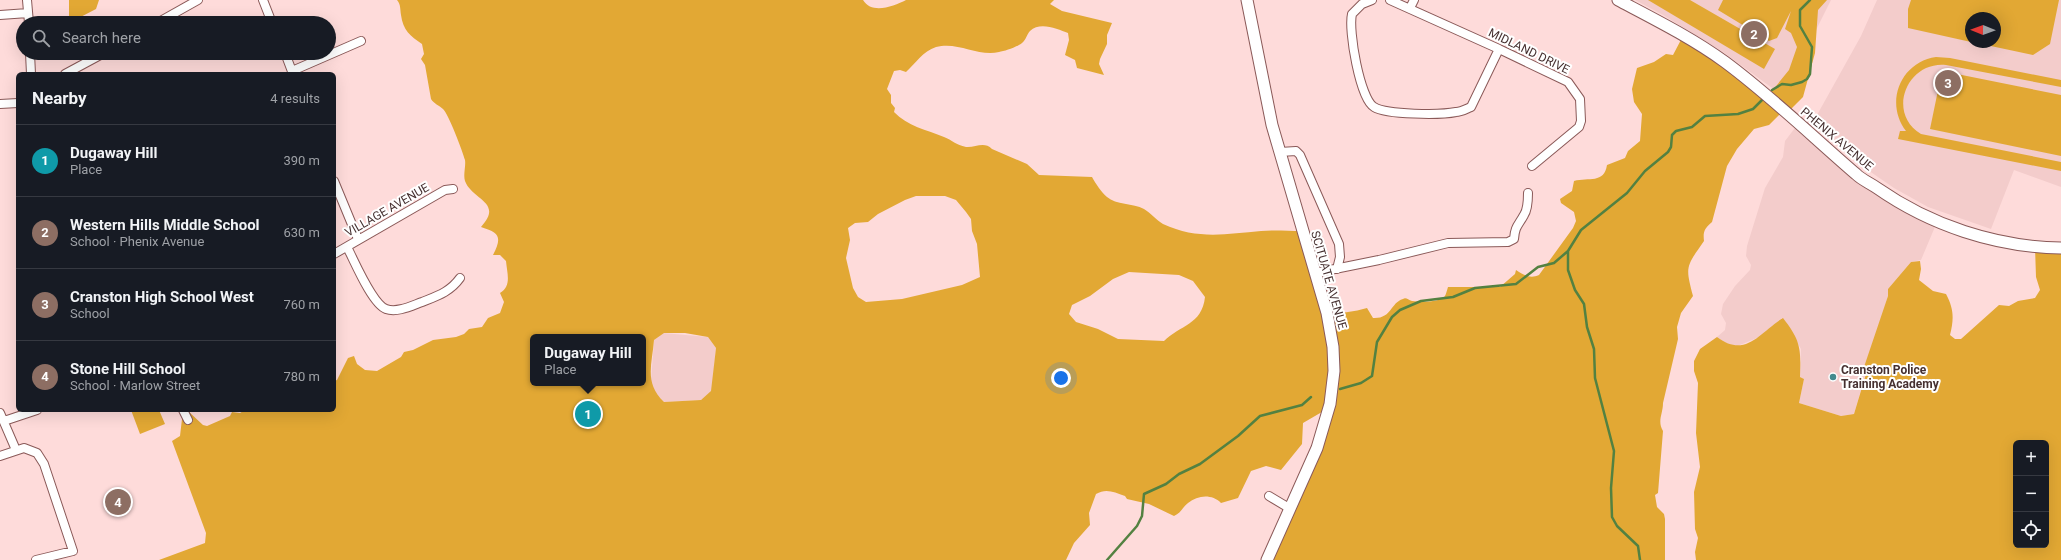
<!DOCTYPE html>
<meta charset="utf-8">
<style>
:root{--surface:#171b24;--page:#242831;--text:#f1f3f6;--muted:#9ea1a6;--line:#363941;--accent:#438a8e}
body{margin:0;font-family:Roboto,sans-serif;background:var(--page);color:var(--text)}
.controls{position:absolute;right:12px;bottom:12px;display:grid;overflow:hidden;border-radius:6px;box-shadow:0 4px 16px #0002}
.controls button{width:36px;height:36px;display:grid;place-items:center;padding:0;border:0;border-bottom:1px solid var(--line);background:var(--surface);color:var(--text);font:20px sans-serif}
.compass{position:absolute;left:1965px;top:12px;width:36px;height:36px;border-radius:50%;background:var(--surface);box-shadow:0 4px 16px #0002;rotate:271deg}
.you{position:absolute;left:1061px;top:378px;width:14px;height:14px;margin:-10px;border:3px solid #fff;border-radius:50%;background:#1a73e8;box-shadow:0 0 0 6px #1a73e833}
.badge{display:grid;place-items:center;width:26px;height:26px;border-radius:50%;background:var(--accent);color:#fff;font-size:13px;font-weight:700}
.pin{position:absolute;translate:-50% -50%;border:2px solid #fff;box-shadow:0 1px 4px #0006}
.popup{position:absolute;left:530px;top:334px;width:116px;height:52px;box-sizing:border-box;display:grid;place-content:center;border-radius:6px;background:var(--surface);filter:drop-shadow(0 1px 3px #0005);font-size:13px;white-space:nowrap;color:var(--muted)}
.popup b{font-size:15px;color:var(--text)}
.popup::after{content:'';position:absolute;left:50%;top:100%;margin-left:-8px;border:8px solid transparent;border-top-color:var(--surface)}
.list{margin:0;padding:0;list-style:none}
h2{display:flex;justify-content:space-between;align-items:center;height:52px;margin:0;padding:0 16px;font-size:17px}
h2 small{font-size:13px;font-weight:400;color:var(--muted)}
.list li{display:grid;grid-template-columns:26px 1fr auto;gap:12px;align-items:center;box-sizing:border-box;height:72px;padding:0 16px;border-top:1px solid var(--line)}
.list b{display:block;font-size:15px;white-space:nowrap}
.list p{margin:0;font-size:13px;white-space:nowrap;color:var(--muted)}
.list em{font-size:13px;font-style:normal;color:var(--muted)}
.icon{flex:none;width:22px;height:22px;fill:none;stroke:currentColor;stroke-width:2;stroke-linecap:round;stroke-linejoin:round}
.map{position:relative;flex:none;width:2061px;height:560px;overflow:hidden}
.search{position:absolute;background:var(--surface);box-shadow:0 4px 16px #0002;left:16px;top:16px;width:320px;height:44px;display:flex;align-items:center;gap:10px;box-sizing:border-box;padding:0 14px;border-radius:22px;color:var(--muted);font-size:15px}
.panel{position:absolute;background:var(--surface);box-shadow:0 4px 16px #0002;left:16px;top:72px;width:320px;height:340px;border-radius:6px}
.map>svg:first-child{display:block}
</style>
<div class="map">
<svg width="2061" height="560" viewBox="0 0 2061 560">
<rect width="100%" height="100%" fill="#fedbda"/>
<path fill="#f3cccb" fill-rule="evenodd" d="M1635,0H1831L1783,96L1723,52L1663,15Z
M1877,0H2061V187L2014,170L1991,229L1928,207L1894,188L1862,166L1812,124L1861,36ZM1971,18H1995V42H1971Z
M1798,124L1843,162L1937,222L1921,260L1911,262L1888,289V296L1854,414L1841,416L1799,403L1804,379L1800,377L1801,349L1782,318L1762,336L1735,347L1725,343L1717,337L1725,330L1726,323L1721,314L1723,304L1735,286L1750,270L1751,265L1746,256L1747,246L1765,188L1783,157L1785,141Z
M663,333L708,337L716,348L712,391L701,400L664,402L655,392L651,383L654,340Z"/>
<path fill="#e2a834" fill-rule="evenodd" d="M69,0H99L96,9L69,23Z
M397,0H863C872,15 894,6 906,0H1054L1050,4L1062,11L1112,23L1107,35V44L1100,59L1099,64L1104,75L1077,68L1075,60L1065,55L1069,40L1068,33C1058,29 1040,21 1030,31C1027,34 1026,40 1022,43C1017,47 1005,51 999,52C978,57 958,41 936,47C923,51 915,64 906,72L900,70L894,71L887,89L891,95V103L895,108L894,112C907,126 927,130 944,137C952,140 956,145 966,147C975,148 984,141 992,149L1027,164L1039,175L1092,177C1096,184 1101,192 1107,197C1116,205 1133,203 1144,209C1151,213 1156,220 1163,224C1197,240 1226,234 1261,231C1274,230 1288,231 1301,231L1329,316C1342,312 1354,312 1367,308L1373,318C1392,319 1390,303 1403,299C1406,297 1408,300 1412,301C1419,302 1440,303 1445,296C1446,294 1447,290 1448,287H1500L1515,274L1516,270C1524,275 1530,279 1539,275L1573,228L1576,221L1574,212L1561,203L1560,199L1572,191L1574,181C1589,177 1604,184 1607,165L1625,158L1628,151L1640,141L1642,114L1634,102L1632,89L1637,68L1654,62L1666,54L1673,55L1683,36L1768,96L1789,70L1797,47L1791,33L1785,29L1791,11L1777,38L1769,41L1718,10L1723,0H1827L1818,10L1815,53L1803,97L1788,112L1783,111L1769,125L1754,129L1737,149L1727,166L1712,222C1704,229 1703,232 1704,241C1686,267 1685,266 1693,296L1681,313L1677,327L1678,339L1663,403C1663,414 1657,421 1663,431L1658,493L1655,495L1657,507L1664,514L1665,519V560H1266L1327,409L1303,423L1302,444L1281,470L1266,466L1251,471L1238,498L1221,503C1212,494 1198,495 1188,503C1182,508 1181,513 1174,516L1149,504L1127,499L1125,496C1114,492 1106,488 1096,494L1089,513L1090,525L1074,543L1066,560H159L205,543L206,533L172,441L180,436L182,419L188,411L203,425L207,426L230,416L232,412L240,413L245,410H334V381L337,380L348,358L354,356L357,364L365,370L377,371L401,357L404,352L413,350L433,340L456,337L464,334L469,329L482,327L488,318L500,313L504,302L500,293C512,286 507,273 506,261L500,255H493C502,237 500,233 481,227C504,202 472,200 465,181C463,175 466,166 465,160C463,152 448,113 443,109C439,105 434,104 431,99L425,65L421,59L424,54L422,44C410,36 403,30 401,15C400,9 401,5 397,0ZM916,196H945L956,200L966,212L971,219L972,231L977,244L980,277L962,285L902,299L866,302L858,297L853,288L846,258L850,240L848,228L855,223L868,222L878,214L905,200ZM1129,272L1179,275L1193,281L1205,297C1202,325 1180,325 1164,341L1118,339L1098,329L1076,322L1069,314L1072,305L1090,296L1113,279ZM664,333H685L708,337L716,348L711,391L701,400L664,402C644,383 652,365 654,340ZM533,337H643V383H533Z
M1648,0H1690L1775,49L1764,69Z
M1911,0H2059L2050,44L2033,55L1972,42H1995V18H1971V42L1908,28V9Z
M1936,57L1950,58L2061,80V87L1946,65C1907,61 1886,113 1921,134L2061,162V171L1898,139L1900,131H1906C1884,102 1901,62 1936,57Z
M1942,71L2061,95V156L1930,129Z
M2035,247H2061V560H1696L1695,552L1698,538L1695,529L1694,492L1700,467L1696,433L1698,383L1694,371V361L1700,349L1717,337C1746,359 1760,332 1783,318C1801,341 1801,349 1800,377L1804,379L1799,403L1841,416L1854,414L1866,374L1864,367L1888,296V289L1911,262L1920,261L1921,269L1919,280L1933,291L1946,294C1954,309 1954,319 1950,335L1955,339H1961L1999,305L2009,306L2018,301L2035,298L2040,290L2036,277ZM2016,443H2046V545H2016Z
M131,410H159L165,424L140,434Z"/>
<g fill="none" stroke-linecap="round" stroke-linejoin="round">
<path stroke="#538141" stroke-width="2.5" d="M1772,90L1782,84L1791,85L1802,82L1807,79L1810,74L1812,47L1800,26V10L1810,0
M1340,389L1361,383L1372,376L1377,342L1392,317L1400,310L1421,301L1453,297L1475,288L1516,284L1538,267L1554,263L1568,251
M1107,560L1137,526L1142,516L1144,494L1166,484L1179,474L1200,464L1238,436L1260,416L1302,405L1311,397
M1640,560L1638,546L1617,526L1612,517L1611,488L1614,451L1595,378L1594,349L1587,327L1584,304L1575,290L1568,270V251L1581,230L1627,193L1645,171L1668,152L1671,147L1672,135L1676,131L1692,127L1705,116L1738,114L1753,109L1762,100"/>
<defs>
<path id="street" d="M27,0L29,23
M263,0L272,23
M1372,0L1362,4L1352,14C1348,30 1360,99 1374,107C1387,115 1441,115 1456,112C1461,112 1466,109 1471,107L1499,49
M1390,0L1499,49L1568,82L1580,99L1581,121L1579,127L1532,166
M1410,8L1414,0
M0,15L28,13
M157,23L198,0
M30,53L31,74
M285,53L293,74
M292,71L361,41
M65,74L104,53
M0,104L18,103
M1280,152L1296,151L1300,155L1339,244L1340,257L1337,269
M334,181L358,239
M347,247C354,260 372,304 386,309C397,313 411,306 422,302C437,296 450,292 460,278
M334,254L445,190L453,189
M1315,273L1379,260L1448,243L1508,242L1514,239C1515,226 1518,226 1524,215C1528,209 1528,200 1528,193
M183,410L188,420
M0,413L16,450
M4,421L37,410
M0,456L24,448L37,453L44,464L73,551L36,560
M1269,496L1289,508"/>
<path id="secondary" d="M1247,0L1272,125L1327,313L1333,347L1334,371L1330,404L1317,448L1267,560
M1618,0C1654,19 1692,38 1725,62C1771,96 1813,137 1856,174C1862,180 1870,183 1877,188C1930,225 1995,247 2061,248"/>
</defs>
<use href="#street" stroke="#8a5958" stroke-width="10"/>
<use href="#secondary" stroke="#8a5958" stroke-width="13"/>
<use href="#street" stroke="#fff" stroke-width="8"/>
<use href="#secondary" stroke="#fff" stroke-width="11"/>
</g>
<circle fill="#438a8e" stroke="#fff" stroke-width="1.5" cx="1833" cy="377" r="4"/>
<g text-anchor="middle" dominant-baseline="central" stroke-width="4" stroke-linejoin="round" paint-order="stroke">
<g font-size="12" fill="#463030" stroke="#fff">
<text transform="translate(1529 51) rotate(26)">MIDLAND DRIVE</text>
<text transform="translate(1837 139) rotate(40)">PHENIX AVENUE</text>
<text transform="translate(387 210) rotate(-30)">VILLAGE AVENUE</text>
<text transform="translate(1329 280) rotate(74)">SCITUATE AVENUE</text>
</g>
<g font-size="12" font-weight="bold" fill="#463030" stroke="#fff" text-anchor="start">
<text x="1841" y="370">Cranston Police<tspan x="1841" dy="14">Training Academy</tspan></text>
</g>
</g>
</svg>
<div class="controls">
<button>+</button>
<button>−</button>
<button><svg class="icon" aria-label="locate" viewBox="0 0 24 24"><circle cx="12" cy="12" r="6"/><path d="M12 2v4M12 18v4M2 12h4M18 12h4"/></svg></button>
</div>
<svg class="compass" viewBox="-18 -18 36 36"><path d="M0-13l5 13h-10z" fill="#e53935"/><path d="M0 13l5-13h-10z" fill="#9ea1a6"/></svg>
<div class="you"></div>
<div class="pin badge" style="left:588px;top:414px;background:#0f9aa8">1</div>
<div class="popup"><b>Dugaway Hill</b>Place</div>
<div class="pin badge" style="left:1754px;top:34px;background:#8d6e63">2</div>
<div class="pin badge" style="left:1948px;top:83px;background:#8d6e63">3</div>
<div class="pin badge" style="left:118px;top:502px;background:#8d6e63">4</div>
<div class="search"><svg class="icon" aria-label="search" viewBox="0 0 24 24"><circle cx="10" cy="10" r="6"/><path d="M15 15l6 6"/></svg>Search here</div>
<section class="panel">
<h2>Nearby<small>4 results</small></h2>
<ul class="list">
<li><span class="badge" style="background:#0f9aa8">1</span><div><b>Dugaway Hill</b><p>Place</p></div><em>390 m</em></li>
<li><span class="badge" style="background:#8d6e63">2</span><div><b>Western Hills Middle School</b><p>School · Phenix Avenue</p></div><em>630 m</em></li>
<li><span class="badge" style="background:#8d6e63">3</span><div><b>Cranston High School West</b><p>School</p></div><em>760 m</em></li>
<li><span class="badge" style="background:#8d6e63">4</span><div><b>Stone Hill School</b><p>School · Marlow Street</p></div><em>780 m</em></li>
</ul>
</section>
</div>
